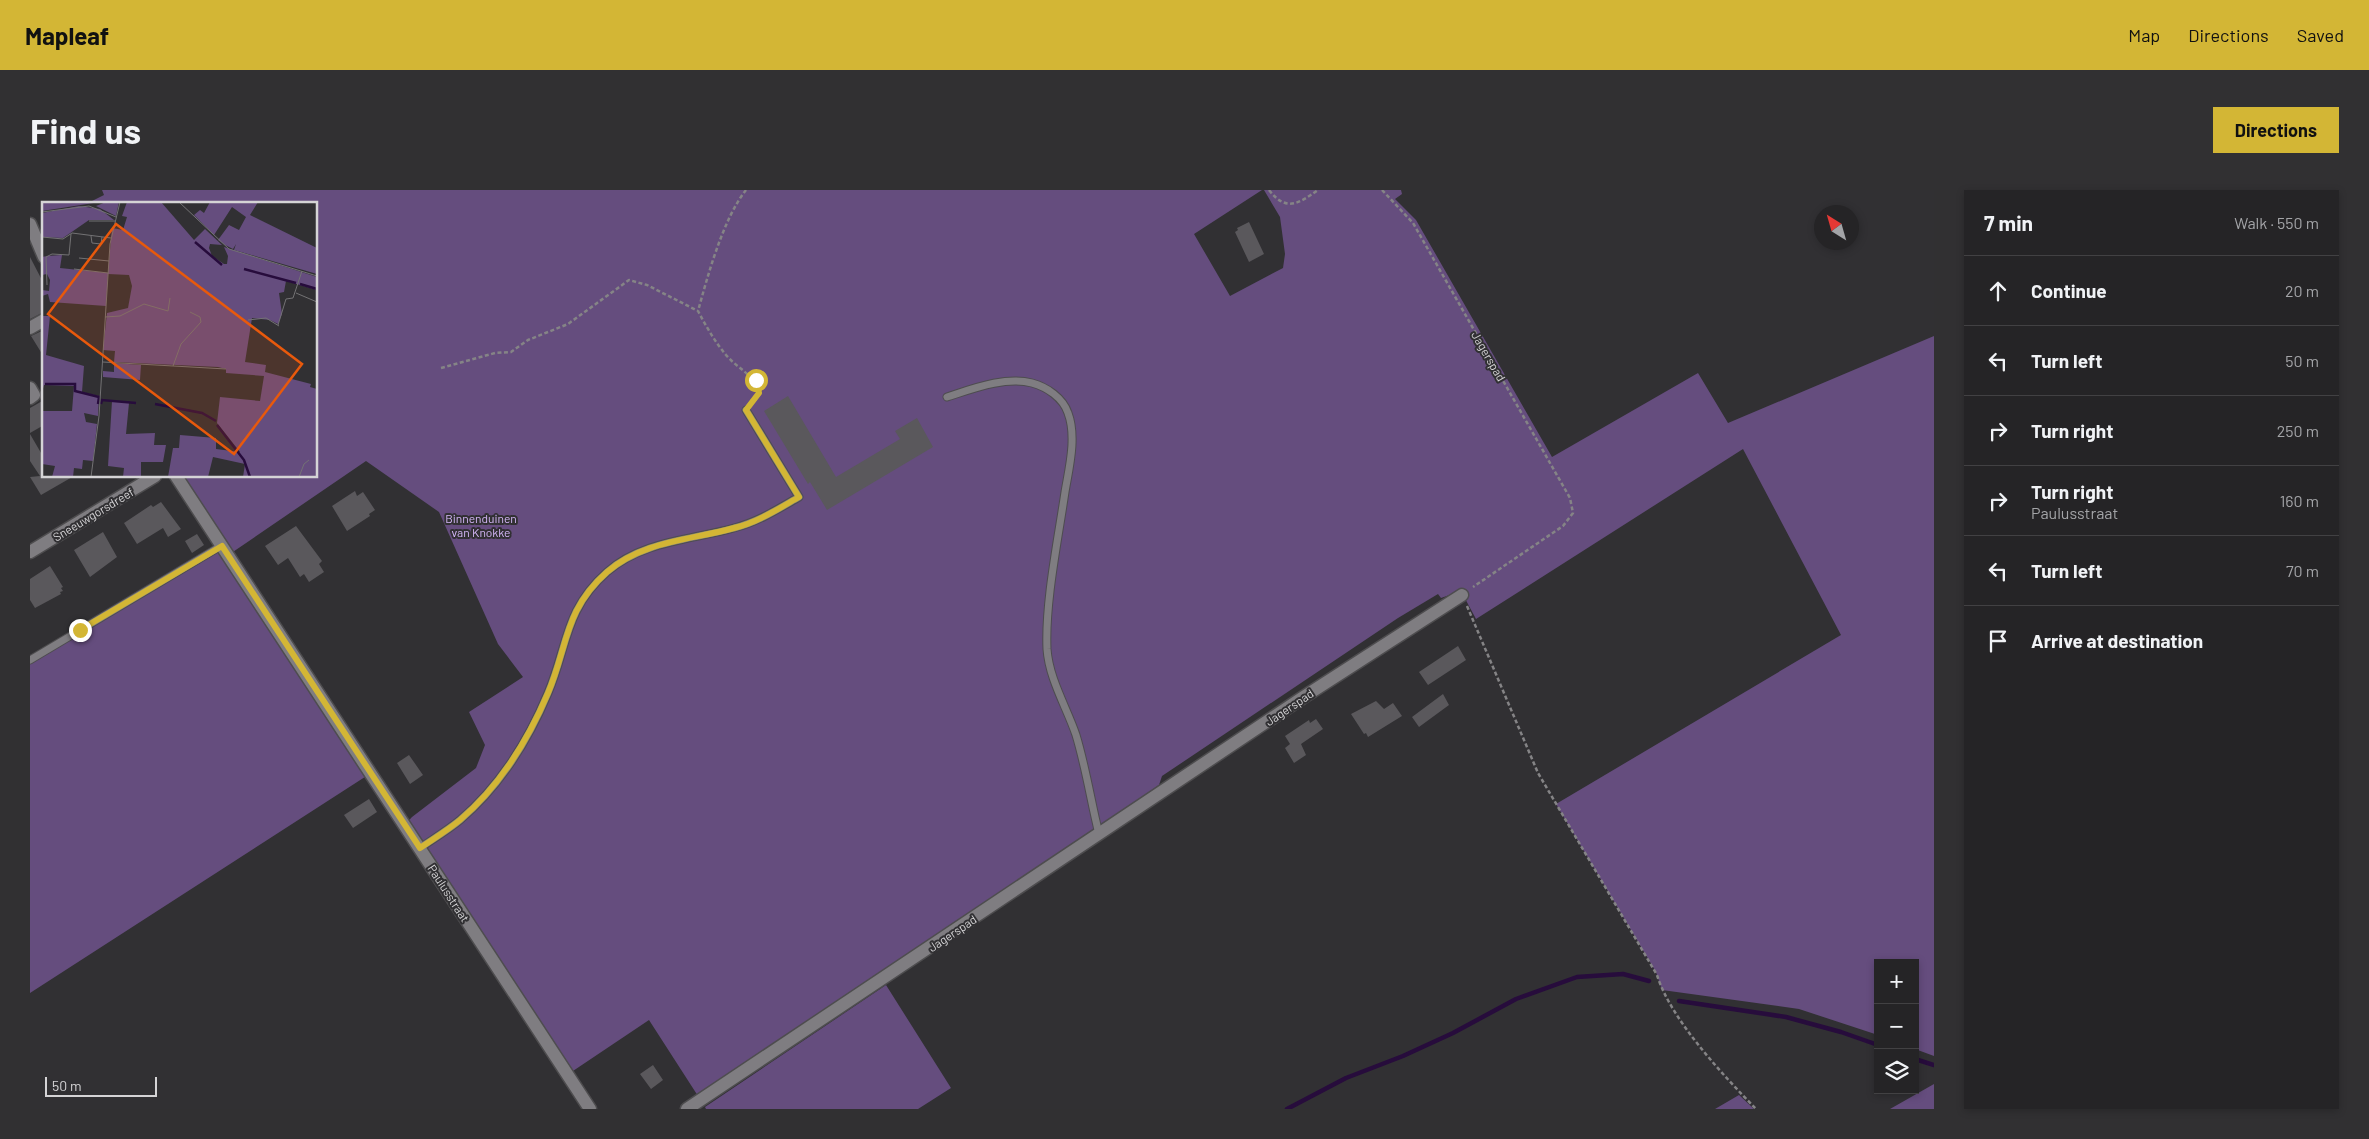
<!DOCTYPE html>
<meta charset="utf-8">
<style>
:root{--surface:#252426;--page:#313032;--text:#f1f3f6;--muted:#a3a4a7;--line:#424143;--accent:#d3b635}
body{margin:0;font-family:Barlow,sans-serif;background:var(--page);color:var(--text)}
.controls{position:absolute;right:15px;bottom:15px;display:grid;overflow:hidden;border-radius:0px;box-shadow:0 2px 8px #0003}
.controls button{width:45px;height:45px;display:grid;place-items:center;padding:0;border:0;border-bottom:1px solid var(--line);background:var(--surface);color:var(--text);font:25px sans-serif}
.compass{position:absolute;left:1784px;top:15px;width:45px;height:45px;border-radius:50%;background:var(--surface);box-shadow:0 2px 8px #0003;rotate:323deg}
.scale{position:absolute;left:15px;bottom:12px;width:112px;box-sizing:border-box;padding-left:5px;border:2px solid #d5d4d6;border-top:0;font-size:14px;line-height:18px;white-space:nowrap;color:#d5d4d6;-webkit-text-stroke:4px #313033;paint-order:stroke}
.stop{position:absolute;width:15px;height:15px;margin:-11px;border:4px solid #d3b635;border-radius:50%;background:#fff}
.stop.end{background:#d3b635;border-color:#fff;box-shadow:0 1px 5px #0008}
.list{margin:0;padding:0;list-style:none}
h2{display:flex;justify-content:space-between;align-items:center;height:65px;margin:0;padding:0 20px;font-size:21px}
h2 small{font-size:16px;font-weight:400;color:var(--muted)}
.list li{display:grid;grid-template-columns:32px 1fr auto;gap:15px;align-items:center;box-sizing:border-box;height:70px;padding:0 20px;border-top:1px solid var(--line)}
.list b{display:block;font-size:19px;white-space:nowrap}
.list p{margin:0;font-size:16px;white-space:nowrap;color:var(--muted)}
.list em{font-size:16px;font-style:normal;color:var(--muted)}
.icon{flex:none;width:28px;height:28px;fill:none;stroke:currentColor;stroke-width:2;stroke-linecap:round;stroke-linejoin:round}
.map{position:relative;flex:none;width:1904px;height:919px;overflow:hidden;border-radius:0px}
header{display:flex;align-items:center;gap:30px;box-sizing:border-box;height:70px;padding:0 25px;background:var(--accent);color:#111}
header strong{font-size:24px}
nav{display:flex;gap:28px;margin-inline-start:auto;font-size:18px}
.intro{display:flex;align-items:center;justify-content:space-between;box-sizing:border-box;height:120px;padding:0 30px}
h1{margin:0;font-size:35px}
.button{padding:12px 22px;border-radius:0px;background:var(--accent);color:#111;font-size:18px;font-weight:700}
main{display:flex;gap:30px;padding:0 30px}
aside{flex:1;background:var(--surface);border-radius:0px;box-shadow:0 2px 8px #0003}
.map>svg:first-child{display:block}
</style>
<header>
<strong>Mapleaf</strong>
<nav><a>Map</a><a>Directions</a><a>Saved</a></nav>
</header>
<div class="intro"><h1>Find us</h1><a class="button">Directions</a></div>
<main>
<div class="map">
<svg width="1904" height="919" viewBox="0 0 1904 919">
<rect width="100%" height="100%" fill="#313033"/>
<path fill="#654d7e" d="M72,0H1232L1164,44L1200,106L1253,78L1255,64L1250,27L1234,0H1371L1372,4L1365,9L1386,30L1522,267L1668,183L1698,233L1904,146V866L1885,859V773H1848V845L1769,819L1632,800L1626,782L1526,614L1811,445L1713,259L1446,429L1431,401L1411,408L1408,404L1368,428L1132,586L1129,595L1075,633L668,906L619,830L534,887L371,639L382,627L446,578L455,555L439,522L493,487L468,454L409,322L336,271L194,368L338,585L0,803V474L188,360L138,286H286V14H56L74,5Z
M856,795L921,898L888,919H676L675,917Z
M1904,894V919H1860Z
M1709,905L1724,919H1685Z"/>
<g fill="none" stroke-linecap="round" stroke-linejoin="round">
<path stroke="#270c3c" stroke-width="4.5" d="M1649,811L1756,827L1811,842L1848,855
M1885,869L1904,875
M1257,919L1316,888L1373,866L1423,843L1486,809L1547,787L1593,784L1619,791"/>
</g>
<path fill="#5a585c" d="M1219,32L1234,64L1219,72L1205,42L1208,40L1207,38Z
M0,67L14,94V122L0,129Z
M14,140V167L1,146Z
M758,206L806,287L870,249L865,241L887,228L903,257L797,320L780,292L778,294L734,221Z
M14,210V235L0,243V218Z
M0,244L14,268V286H44L11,305L0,287L10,286L0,271Z
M325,301L327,306L333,302L345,320L339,324L340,326L317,341L302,316Z
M131,312L151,339L138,347L133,338L107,354L94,333L121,315L123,317Z
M266,336L292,371L289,374L294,382L279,392L274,384L270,387L258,368L248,375L235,356Z
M73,342L87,367L60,387L44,360Z
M167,344L174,355L162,363L155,351Z
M20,376L33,397L31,398L33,401L30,402L31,404L5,418L0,410V389Z
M1428,456L1436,470L1398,495L1389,482Z
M1413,504L1419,515L1389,537L1382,527Z
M1346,511L1354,519L1363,513L1372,526L1338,547L1336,543L1334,544L1321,524Z
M1286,529L1293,539L1271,554L1276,565L1264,573L1255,558L1260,554L1255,546L1279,530L1280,533Z
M379,565L393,585L380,594L367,573Z
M339,609L347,622L323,638L314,625Z
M623,875L633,890L621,899L610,884Z"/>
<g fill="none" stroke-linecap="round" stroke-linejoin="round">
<defs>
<path id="lane" d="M917,207C942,199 975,186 1002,193C1017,197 1033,208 1038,223C1047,247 1039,278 1035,302C1028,350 1015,412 1017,459C1019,489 1037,518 1046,545C1056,578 1061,612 1069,644
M0,470L191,356
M390,658C403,649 418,640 430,630C470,596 498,551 518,503C538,456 534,420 577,382C612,351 661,350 704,338C728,332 748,319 769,307L716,220"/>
<path id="street" d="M0,34L14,67
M0,138L14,130
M0,198L4,205L0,208
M146,286L560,919
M0,362L125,286
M657,919L1272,508L1432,405"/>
</defs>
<use href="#lane" stroke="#4e4d4f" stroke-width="9"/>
<use href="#street" stroke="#4e4d4f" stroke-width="15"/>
<path stroke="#858486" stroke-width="2.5" stroke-dasharray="4 2.5" stroke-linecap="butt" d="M716,0C693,29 678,85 668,121C676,136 685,152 696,165C709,180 723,183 729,203L722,213
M1239,0C1256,22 1268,14 1288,0
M1352,0L1383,33L1540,308L1543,323L1533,336L1443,397
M411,178L465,163L481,162L498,150L538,134L599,90L617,95L668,121
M1437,416L1508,583L1627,785C1641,830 1693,885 1726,919"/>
<use href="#lane" stroke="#7f7d81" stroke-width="7"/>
<use href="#street" stroke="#7f7d81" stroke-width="12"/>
</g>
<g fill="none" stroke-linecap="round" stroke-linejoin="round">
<path stroke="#d3b635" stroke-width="6" d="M50,440L192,356L390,658C403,649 418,640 430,630C470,596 498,550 518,503C538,456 534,420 577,382C612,351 661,350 704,338C728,332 748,319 769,307L716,220L729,203L726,190"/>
</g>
<g text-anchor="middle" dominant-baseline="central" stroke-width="4" stroke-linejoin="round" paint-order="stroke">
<g font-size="12" fill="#d5d4d6" stroke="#313033">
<text transform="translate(1459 166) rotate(60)">Jagerspad</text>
<text transform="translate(63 324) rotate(-31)">Sneeuwgorsdreef</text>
<text transform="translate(1259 517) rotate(-34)">Jagerspad</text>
<text transform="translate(419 703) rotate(57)">Paulusstraat</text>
<text transform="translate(922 743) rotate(-34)">Jagerspad</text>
</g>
<g font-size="12" fill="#d5b7f8" stroke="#313033">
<text x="451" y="328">Binnenduinen<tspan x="451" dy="14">van Knokke</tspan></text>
</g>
</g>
<g transform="translate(12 12)">
<rect width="275" height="275" fill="#313033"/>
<path d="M0,0H58L0,9ZM64,0H77L74,14L54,4ZM85,0H119L152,38L163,27L180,43L168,42L167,46L170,54L182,62H185L186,54L182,45L275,75V88L244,79L242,90L237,91L240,112L236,122L228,118L210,116L203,160L224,163L223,170L269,182L268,185L275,187V275H201L203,262L171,255L166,275H126L131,246H137L138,233L174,236V247L198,250L175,221L178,195L218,199L222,174L184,171V167L176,165L72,160L73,149L61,148L65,111L86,106L90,84L87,73L66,72L64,104L8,100L6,92L0,94V88L7,89L8,78L5,72L0,73V55L5,54L20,53L18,66L66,71L70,26L81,28L85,15L80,14ZM168,0H216L208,13L275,46V72L192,48L194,42L191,47L183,43L176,38L187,23L197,28L204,15L190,5L172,33L152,13L158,8L162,11ZM37,4L58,7L72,18H47L21,36L0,35V11ZM0,114H8L4,153L42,164L40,190L57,194L56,214L42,211L44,220L55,222L51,259L41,258L40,267L32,266L31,275H10L13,264L0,262V209H30L32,184L2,183L0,190ZM72,161L99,163L98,178L61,175V169L72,170ZM70,199L87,201L84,232L113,231L112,243H124L121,260H99V275H81L82,266L66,264Z" fill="#654d7e"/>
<path fill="none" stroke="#270c3c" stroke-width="2.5" d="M153,40L180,63M202,67L254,81M258,82L275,87M3,182H33V189L57,195L56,202M59,202L60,198L94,201M113,202L160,211L174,219M175,223L202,258L208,275"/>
<path fill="none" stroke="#737274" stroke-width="1" d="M137,0L187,47L275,74M0,10L47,4L74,15M47,19H73M49,34L50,41L59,42L60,35M0,35L21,37L30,31L69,36M37,56L67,59M32,67L66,71M5,83L4,55L10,52L27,53L29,32M254,91L275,100M63,115L78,114L102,102L126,109L128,96M206,118L224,116L237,124M236,123L244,97L251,96L260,69M61,160L184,167M131,164L139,142L159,120L158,115L148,110M49,275L57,214L68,42L78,0M257,275L262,262L267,258"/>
<path fill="#e8590c" fill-opacity="0.15" stroke="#e8590c" stroke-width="2.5" d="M74,22L260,162L192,252L6,112Z"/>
<rect width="275" height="275" fill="none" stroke="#d5d4d6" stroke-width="2.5"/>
</g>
</svg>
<div class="controls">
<button>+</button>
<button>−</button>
<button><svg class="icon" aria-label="layers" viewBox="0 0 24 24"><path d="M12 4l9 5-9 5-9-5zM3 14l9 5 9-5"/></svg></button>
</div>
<svg class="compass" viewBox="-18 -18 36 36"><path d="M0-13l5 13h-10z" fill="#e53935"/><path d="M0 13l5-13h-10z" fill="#a3a4a7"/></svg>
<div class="scale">50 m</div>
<div class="stop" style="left:726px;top:190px"></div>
<div class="stop end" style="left:50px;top:440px"></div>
</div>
<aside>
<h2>7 min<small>Walk · 550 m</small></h2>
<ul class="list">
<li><svg class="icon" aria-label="ahead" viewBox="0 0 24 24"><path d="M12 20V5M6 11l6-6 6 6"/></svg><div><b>Continue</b></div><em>20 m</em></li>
<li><svg class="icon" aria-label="left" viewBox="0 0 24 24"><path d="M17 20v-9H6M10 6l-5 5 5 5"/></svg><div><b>Turn left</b></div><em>50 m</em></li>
<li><svg class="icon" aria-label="right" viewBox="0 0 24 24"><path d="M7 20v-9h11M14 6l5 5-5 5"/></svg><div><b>Turn right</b></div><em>250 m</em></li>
<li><svg class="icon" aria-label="right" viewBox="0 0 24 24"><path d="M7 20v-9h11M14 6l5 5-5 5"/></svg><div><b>Turn right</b><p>Paulusstraat</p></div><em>160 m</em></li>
<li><svg class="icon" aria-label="left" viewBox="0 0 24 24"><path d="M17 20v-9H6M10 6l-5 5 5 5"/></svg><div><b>Turn left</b></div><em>70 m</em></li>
<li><svg class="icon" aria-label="arrive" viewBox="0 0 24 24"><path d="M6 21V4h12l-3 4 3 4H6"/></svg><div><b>Arrive at destination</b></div></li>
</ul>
</aside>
</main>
